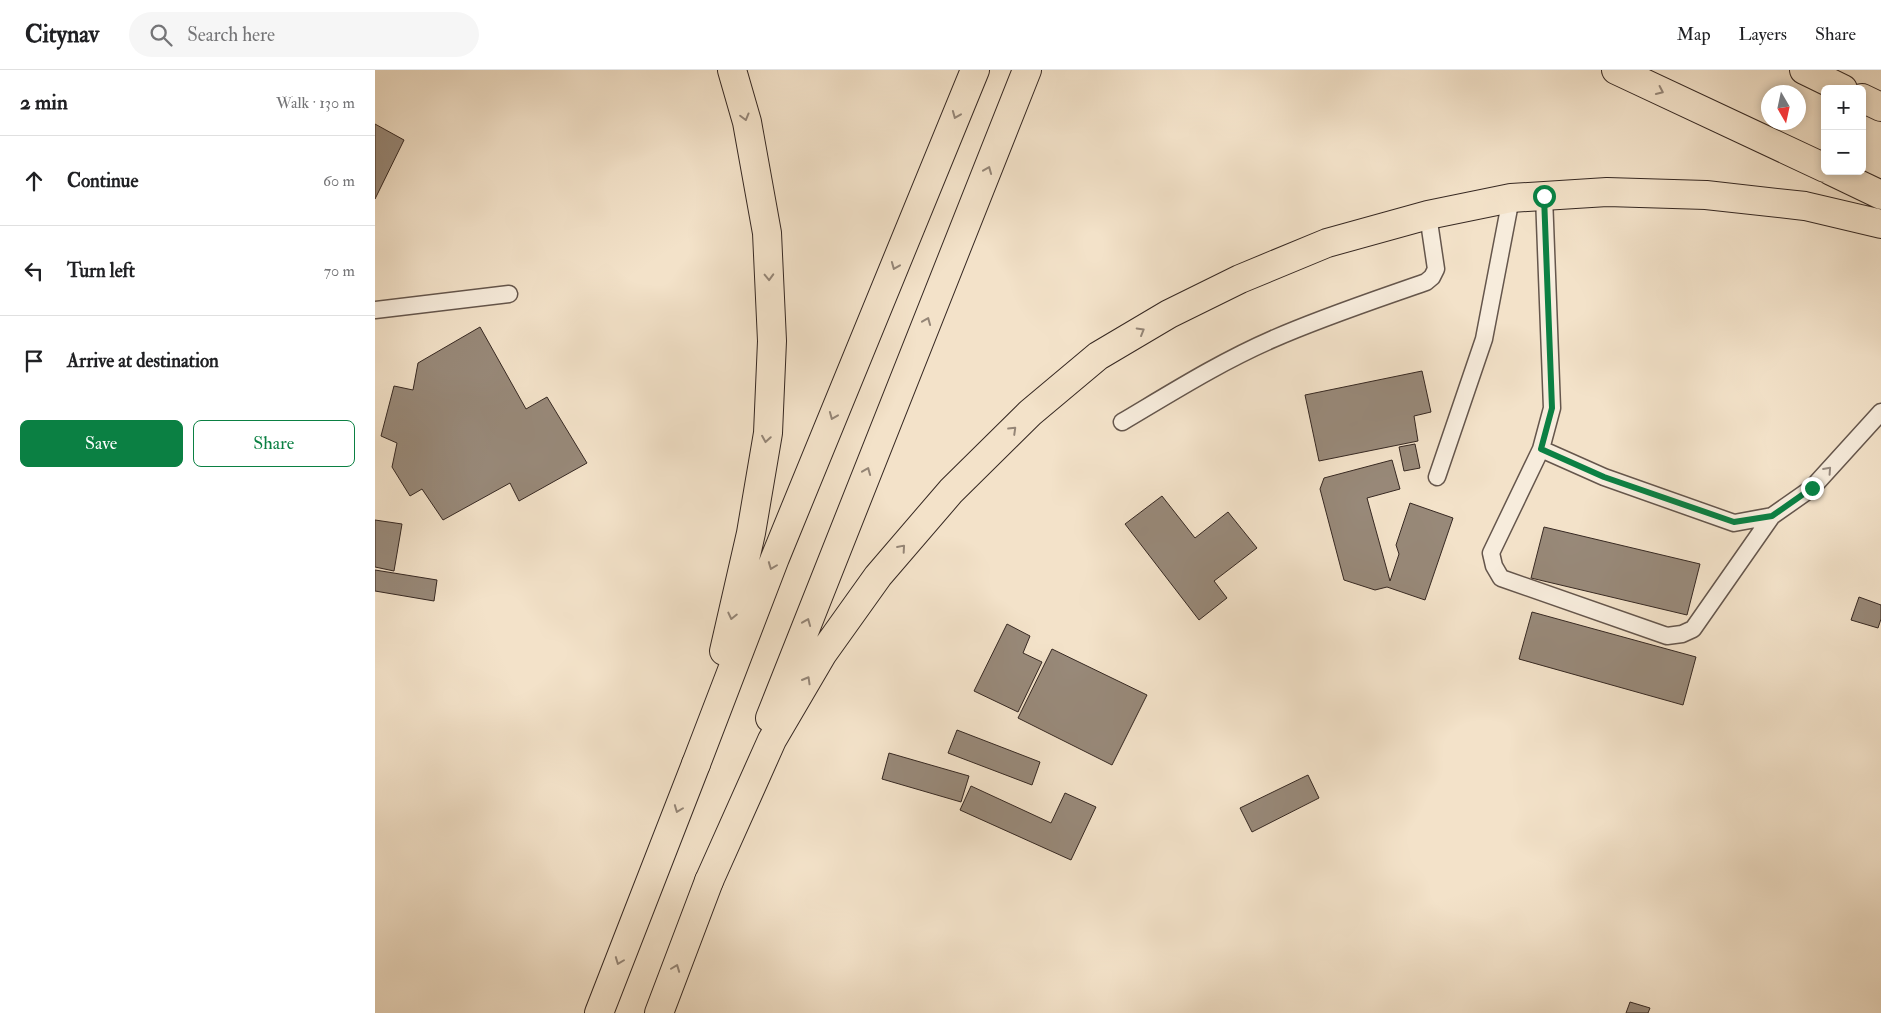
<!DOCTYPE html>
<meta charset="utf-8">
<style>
:root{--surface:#fff;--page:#f6f6f6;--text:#202124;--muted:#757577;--line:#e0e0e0;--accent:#0b8043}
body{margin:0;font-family:"IM FELL Double Pica",serif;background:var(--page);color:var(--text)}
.controls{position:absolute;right:15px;top:15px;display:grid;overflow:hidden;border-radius:8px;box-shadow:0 2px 8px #0003}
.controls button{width:45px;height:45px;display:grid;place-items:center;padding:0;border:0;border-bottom:1px solid var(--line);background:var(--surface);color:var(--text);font:25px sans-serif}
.compass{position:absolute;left:1386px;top:15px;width:45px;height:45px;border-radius:50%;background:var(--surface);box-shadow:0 2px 8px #0003;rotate:171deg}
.stop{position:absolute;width:15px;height:15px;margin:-11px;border:4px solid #0b8043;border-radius:50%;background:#fff}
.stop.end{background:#0b8043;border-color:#fff;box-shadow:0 1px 5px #0008}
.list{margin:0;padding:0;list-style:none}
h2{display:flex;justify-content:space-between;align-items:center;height:65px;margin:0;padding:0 20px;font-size:21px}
h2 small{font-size:16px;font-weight:400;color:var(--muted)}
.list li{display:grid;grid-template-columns:32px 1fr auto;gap:15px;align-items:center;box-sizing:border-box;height:90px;padding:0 20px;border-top:1px solid var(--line)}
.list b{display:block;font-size:19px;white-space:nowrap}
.list em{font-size:16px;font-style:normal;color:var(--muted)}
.actions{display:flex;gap:10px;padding:15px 20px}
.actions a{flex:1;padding:11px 0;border:1px solid var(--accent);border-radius:8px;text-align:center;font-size:18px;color:var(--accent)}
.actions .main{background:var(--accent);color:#fff}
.icon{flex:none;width:28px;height:28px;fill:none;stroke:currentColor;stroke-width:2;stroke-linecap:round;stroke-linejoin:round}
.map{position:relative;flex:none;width:1506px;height:943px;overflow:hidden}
header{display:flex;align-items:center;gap:30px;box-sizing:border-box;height:70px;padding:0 25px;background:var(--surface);border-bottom:1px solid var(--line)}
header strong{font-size:24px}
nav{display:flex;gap:28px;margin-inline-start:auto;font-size:18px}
.search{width:350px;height:45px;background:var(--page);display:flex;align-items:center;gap:12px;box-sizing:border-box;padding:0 18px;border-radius:28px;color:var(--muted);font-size:19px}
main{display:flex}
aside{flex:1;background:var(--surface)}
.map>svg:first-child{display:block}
</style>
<header>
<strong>Citynav</strong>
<div class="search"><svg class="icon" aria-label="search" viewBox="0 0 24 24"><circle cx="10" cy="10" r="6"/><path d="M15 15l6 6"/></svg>Search here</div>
<nav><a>Map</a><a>Layers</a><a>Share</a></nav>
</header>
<main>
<aside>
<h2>2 min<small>Walk · 130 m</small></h2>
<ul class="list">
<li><svg class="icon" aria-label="ahead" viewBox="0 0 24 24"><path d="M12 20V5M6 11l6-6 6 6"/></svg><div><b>Continue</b></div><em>60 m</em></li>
<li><svg class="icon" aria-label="left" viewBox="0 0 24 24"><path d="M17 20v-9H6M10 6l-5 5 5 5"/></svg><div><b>Turn left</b></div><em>70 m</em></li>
<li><svg class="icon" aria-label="arrive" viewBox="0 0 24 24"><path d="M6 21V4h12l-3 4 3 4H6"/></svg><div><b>Arrive at destination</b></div></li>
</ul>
<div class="actions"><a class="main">Save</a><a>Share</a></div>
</aside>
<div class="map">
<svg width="1506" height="943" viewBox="0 0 1506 943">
<rect width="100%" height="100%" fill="#f3e2c9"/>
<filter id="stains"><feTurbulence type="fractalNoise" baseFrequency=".004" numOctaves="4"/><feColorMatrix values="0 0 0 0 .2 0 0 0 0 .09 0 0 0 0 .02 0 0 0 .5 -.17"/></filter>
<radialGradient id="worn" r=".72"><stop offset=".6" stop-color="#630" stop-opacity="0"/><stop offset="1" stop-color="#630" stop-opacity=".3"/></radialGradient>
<path fill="#988979" stroke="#362822" d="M0,54L29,70L0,129Z
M105,257L151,339L172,327L212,393L144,431L135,413L68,450L47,419L35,426L17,397L22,373L6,366L19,316L38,320L43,293Z
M1047,301L1056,342L1039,346L1043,371L944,391L930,325Z
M1040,374L1045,398L1029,401L1024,377Z
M1017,390L1025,419L992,428L1015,511L1024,484L1021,475L1035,433L1078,448L1050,530L1012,517L1000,520L969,510L945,419L949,408Z
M787,426L820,468L853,442L882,478L839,511L852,528L824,550L750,454Z
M0,450L27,454L19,501L0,497Z
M1169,457L1325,494L1312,545L1156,508Z
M0,500L62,510L59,531L0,521Z
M1484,527L1506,535V549L1503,558L1476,550Z
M1157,542L1321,587L1308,635L1144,589Z
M632,554L655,566L648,583L667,592L643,642L599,621Z
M677,579L772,625L737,695L643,648Z
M582,660L665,692L657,715L573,683Z
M514,683L594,706L586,732L507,709Z
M933,705L944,728L877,762L865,738Z
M596,716L676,753L690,723L721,737L696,790L585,740Z
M1255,932L1275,938L1273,943H1251Z"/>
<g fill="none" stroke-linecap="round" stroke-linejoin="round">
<defs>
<path id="service" d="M1169,126L1177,338L1166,379L1229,407L1359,453L1397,446L1437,418L1506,342
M0,240L134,224
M747,352C796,323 845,292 898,269C948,247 1000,230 1051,212L1057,207L1061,199L1053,145
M1166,379L1116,483L1119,496L1126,508L1292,566L1307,564L1318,559L1397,446
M1062,407L1109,269L1136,128"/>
<path id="primary" d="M224,943L321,694
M284,943L334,811"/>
<path id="trunk" d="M1241,0L1450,98
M1456,101L1506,125
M349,581L376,463L393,363L397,271L392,163L372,52L357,0
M395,648L652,0
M321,694L400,488L600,0
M334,811L397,670L448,583L503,506L576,421L655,343L723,286L794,244L865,209L952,173L1053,145L1136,128L1232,122L1331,125L1430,136L1506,154"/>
<path id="motorway" d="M1429,0L1468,19
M1487,28L1506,37"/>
</defs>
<use href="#service" stroke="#65564c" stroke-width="19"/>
<use href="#primary" stroke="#362822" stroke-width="30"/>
<use href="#trunk" stroke="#362822" stroke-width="30"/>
<use href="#motorway" stroke="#362822" stroke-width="30"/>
<use href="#service" stroke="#f7ecdc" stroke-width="16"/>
<use href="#primary" stroke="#f3e2c9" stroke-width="28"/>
<use href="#trunk" stroke="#f3e2c9" stroke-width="28"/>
<use href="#motorway" stroke="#f3e2c9" stroke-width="28"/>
</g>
<defs><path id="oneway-chevron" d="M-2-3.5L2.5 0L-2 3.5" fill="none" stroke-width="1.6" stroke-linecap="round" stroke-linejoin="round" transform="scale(1.25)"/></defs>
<g stroke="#948576">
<use href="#oneway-chevron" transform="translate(1285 21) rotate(25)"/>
<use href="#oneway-chevron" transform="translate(581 45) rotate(112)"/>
<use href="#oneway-chevron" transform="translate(370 47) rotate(75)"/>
<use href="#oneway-chevron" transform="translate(613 100) rotate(-68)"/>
<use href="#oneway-chevron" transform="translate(520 196) rotate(112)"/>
<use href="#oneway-chevron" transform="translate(394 207) rotate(88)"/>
<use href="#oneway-chevron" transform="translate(552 251) rotate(-68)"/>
<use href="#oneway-chevron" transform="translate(766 261) rotate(-30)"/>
<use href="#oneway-chevron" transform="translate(458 346) rotate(112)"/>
<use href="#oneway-chevron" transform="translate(638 360) rotate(-44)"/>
<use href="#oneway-chevron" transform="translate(391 369) rotate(99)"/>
<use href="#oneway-chevron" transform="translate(492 401) rotate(-68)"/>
<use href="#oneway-chevron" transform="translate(527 478) rotate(-49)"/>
<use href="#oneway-chevron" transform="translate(397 496) rotate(111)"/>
<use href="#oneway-chevron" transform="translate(357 546) rotate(103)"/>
<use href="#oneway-chevron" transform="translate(432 552) rotate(-68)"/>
<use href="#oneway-chevron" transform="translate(432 610) rotate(-60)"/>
<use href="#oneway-chevron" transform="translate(303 739) rotate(111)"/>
<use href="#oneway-chevron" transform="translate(244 891) rotate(111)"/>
<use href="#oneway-chevron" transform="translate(301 898) rotate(-69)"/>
</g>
<use stroke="#968a7f" href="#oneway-chevron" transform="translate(1453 400) rotate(-48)"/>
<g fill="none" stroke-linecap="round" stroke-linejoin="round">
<path stroke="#0b8043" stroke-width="6" d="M1169,126L1177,338L1166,379L1229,407L1359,452L1397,446L1437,418"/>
</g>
<rect width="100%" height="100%" filter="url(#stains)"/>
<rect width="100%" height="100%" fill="url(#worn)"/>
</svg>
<div class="controls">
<button>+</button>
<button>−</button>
</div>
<svg class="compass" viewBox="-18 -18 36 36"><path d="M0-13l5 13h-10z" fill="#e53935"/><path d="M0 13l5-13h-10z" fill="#757577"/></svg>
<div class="stop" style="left:1169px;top:126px"></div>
<div class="stop end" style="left:1437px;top:418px"></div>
</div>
</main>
